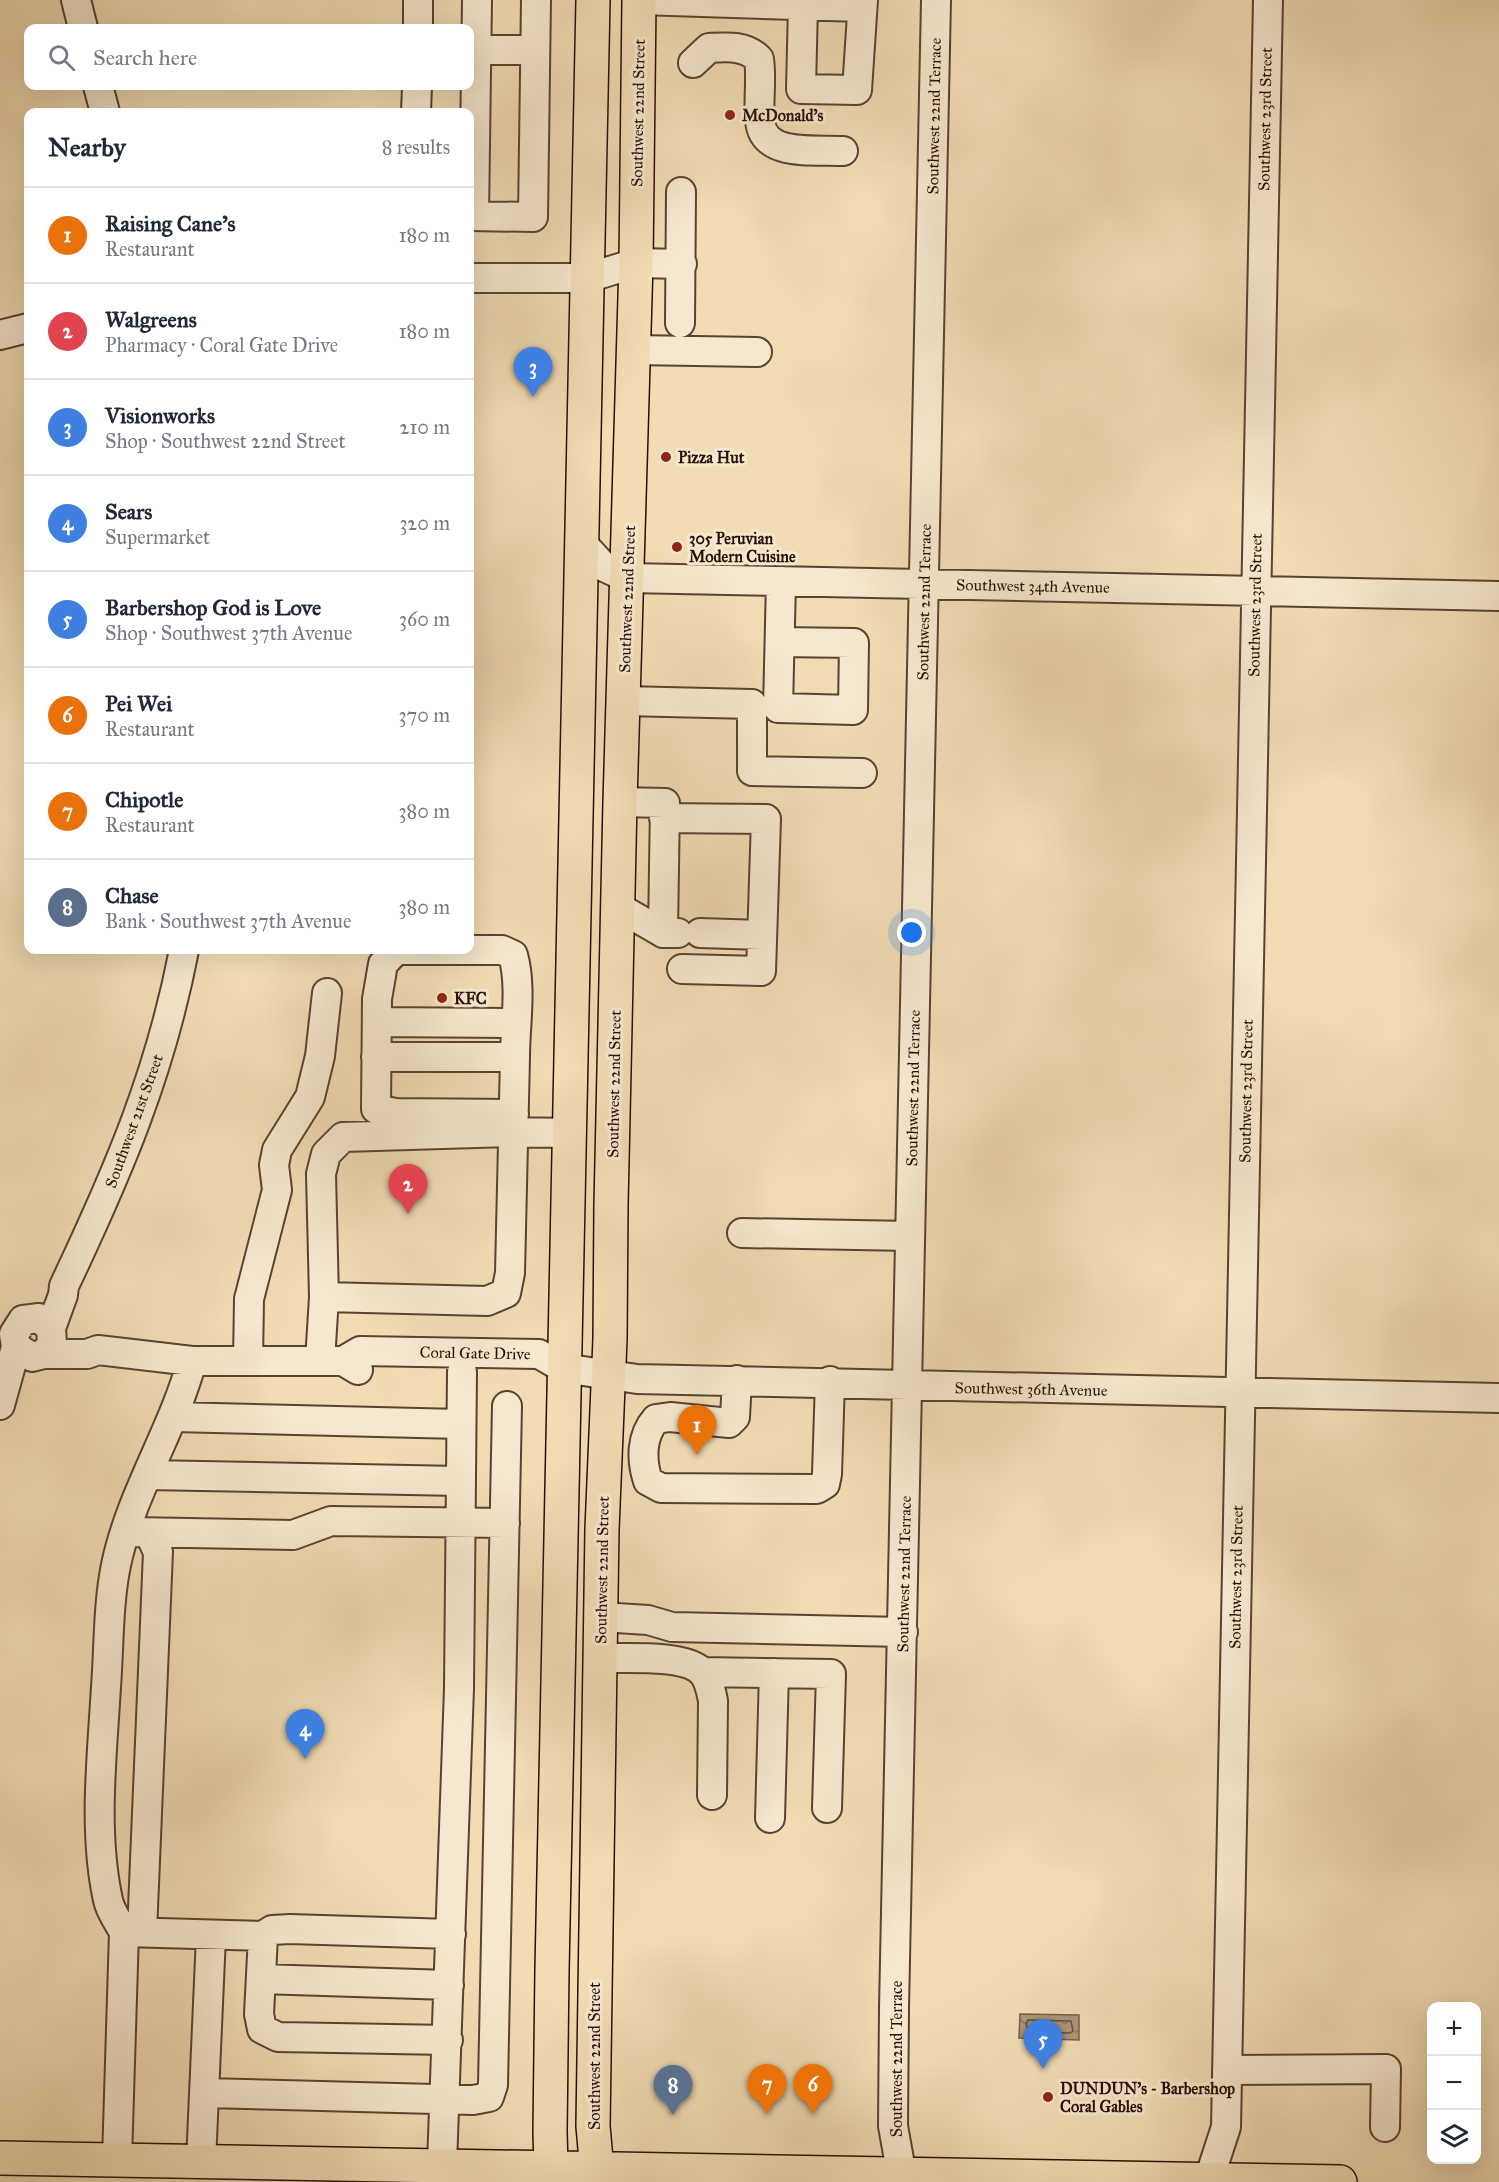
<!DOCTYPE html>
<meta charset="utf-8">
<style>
:root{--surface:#fff;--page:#f6f6f7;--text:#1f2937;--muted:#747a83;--line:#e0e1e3;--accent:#8f2418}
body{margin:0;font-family:"IM FELL Great Primer",serif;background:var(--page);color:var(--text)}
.controls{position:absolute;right:18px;bottom:18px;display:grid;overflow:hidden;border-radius:12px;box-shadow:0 6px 24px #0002}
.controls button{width:54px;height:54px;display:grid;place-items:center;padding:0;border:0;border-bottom:2px solid var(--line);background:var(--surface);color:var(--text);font:30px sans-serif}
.you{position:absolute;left:912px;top:933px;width:21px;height:21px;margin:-15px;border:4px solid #fff;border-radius:50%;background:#1a73e8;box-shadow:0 0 0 9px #1a73e833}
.badge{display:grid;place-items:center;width:39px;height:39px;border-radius:50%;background:var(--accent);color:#fff;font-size:20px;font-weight:700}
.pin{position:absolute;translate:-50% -50px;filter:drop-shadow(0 2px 3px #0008)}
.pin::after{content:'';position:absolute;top:32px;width:21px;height:18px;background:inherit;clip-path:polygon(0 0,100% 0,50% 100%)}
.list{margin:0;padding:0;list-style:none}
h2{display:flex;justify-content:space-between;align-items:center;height:78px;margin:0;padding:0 24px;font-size:26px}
h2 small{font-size:20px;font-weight:400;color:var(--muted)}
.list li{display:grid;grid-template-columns:39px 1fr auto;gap:18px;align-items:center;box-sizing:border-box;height:96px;padding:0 24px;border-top:2px solid var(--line)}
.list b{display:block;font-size:22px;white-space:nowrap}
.list p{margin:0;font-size:20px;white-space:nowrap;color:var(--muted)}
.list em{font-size:20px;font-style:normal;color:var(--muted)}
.icon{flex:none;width:33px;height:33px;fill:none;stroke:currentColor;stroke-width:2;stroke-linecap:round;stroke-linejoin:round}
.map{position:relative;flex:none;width:1499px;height:2182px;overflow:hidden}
.search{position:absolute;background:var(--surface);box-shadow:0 6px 24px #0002;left:24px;top:24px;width:450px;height:66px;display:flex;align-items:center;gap:15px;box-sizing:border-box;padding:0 21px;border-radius:12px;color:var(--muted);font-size:22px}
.panel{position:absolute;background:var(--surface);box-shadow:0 6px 24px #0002;left:24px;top:108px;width:450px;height:846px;border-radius:12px}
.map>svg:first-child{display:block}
</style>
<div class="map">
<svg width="1499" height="2182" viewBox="0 0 1499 2182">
<defs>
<pattern id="water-ripples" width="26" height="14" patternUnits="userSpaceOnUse" patternTransform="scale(1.5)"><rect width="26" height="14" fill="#ac9679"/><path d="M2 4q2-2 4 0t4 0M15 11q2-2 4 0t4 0" fill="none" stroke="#8c7961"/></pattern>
</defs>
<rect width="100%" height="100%" fill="#f1dcb4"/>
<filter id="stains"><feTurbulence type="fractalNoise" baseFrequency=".00333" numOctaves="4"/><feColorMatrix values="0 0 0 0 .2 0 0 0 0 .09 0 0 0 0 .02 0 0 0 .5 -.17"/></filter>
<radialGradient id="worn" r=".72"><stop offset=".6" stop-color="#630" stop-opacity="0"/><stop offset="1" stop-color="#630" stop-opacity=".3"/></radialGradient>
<path fill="url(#water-ripples)" stroke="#77604b" stroke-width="1.5" d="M1020,2014L1079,2015V2040L1019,2038Z"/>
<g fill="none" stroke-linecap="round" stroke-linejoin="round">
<path stroke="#6a5240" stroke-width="1.5" d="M1028,2020L1071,2021L1073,2031L1070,2033L1028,2032L1026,2023Z"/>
<defs>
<path id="minor" d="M76,0L83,28
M639,0L861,7
M803,5L801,89L857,90L863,0
M418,28V0
M470,50H535
M693,63L709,48C727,47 745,45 759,59C762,79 758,100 760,120C763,158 814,149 843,151
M98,86L105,112
M416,112L417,86
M470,216L533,217L536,0
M474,216L477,0
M470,278H587L636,263L682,264
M680,323L681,192
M0,335L28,328
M634,350L757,352
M581,542L604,567L628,578L1499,596
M780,642L854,643L853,710L778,708L781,581
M623,701L752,704V771L862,773
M620,802L665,803L663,933
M664,818L766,819L761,971L682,969
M618,907L663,933H678
M700,933L762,935
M377,1022L515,1023
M376,1057H515
M742,1233L910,1236
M324,1297L487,1301L506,1293L510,1273L515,1057C515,1025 522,987 513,955L502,950H396L383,964L377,999L376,1109L395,1113L514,1114
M51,1328L39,1318L23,1320L14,1334L16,1347L32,1357L44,1354L52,1344L51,1328L63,1295L64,1286C118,1172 160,1075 184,950
M44,1354H87L98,1350L192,1361H343L358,1370
M248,1361L249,1299L277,1190L274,1165L277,1150L310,1097L320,1056L327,993
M320,1361L324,1297L321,1174L326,1154L343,1137L513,1132L568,1133
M343,1361L360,1351L539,1354L563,1368L637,1379L1499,1398
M737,1380L735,1417L729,1423L670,1417L656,1419C641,1436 641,1460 648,1481L661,1488L817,1489L825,1484L827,1474L830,1381
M0,1405L16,1347
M173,1417L460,1424
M147,1475L460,1481
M134,1532L293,1535L331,1521L505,1523
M601,1617L648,1620L672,1627L903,1632
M600,1658C625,1659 683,1654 701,1671C709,1678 711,1691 713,1701L712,1795
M703,1672L831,1674L827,1808
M770,1818L774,1673
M125,1932L263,1936L272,1930L290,1929L451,1934
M142,1932L158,1552L149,1533
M263,1936L259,2014L262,2029L278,2037L448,2040
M261,1979L449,1985
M1227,2070L1386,2069L1385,2127
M204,2093L473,2100L489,2097L493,2085L507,1406
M117,2160L124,1932C119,1923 110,1911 108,1900C93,1832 102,1756 106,1687C109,1647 108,1604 116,1565C131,1493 173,1431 192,1361
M201,2162L211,1936
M442,2165L459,1688L462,1372
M903,2182L893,2126L894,2008L936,0
M1208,2182L1226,2127L1268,0"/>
<path id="major" d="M0,2158L1340,2182
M555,2182L551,2168L550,2132L552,1970L593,0
M598,2182L593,2126L602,1529L610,1339L611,1205L620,802L636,263L639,0"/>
</defs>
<use href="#minor" stroke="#5a4232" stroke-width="32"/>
<use href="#major" stroke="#270f06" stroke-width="36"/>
<use href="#minor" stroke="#f6e8ce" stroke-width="28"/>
<use href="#major" stroke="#f1dcb4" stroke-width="33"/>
</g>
<g fill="#8f2418" stroke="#f6e8ce" stroke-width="2">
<circle cx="730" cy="115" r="6"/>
<circle cx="666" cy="457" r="6"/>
<circle cx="677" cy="547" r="6"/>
<circle cx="442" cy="998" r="6"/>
<circle cx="1048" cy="2097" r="6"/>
</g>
<g text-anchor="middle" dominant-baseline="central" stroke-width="6" stroke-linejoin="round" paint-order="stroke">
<g font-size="16" fill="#270f06" stroke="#f6e8ce">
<text transform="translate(638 113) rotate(-89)">Southwest 22nd Street</text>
<text transform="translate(934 116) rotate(-89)">Southwest 22nd Terrace</text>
<text transform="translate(1265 119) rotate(-89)">Southwest 23rd Street</text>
<text transform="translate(1033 586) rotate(1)">Southwest 34th Avenue</text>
<text transform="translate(627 599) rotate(-88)">Southwest 22nd Street</text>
<text transform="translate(924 602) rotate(-89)">Southwest 22nd Terrace</text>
<text transform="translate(1255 605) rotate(-89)">Southwest 23rd Street</text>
<text transform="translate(614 1084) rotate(-89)">Southwest 22nd Street</text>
<text transform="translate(913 1088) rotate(-89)">Southwest 22nd Terrace</text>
<text transform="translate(1246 1091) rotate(-89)">Southwest 23rd Street</text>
<text transform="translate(134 1121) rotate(-70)">Southwest 21st Street</text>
<text transform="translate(475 1353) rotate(1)">Coral Gate Drive</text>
<text transform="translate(1031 1389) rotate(1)">Southwest 36th Avenue</text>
<text transform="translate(602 1570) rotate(-89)">Southwest 22nd Street</text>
<text transform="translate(904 1574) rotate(-89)">Southwest 22nd Terrace</text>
<text transform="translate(1236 1577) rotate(-89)">Southwest 23rd Street</text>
<text transform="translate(594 2056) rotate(-90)">Southwest 22nd Street</text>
<text transform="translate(896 2059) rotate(-90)">Southwest 22nd Terrace</text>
</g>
<g font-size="16" font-weight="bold" fill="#270f06" stroke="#f6e8ce" text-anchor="start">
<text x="742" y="115">McDonald's</text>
<text x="678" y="457">Pizza Hut</text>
<text x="689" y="538">305 Peruvian<tspan x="689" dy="18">Modern Cuisine</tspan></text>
<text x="454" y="998">KFC</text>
<text x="1060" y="2088">DUNDUN’s - Barbershop<tspan x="1060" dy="18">Coral Gables</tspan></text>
</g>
</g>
<rect width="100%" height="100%" filter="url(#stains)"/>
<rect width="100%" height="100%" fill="url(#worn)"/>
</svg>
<div class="controls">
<button>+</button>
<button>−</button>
<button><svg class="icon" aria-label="layers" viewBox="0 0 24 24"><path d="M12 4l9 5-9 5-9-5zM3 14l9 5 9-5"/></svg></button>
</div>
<div class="you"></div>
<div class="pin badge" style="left:697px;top:1455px;background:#e8710a">1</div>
<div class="pin badge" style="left:408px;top:1214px;background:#e0444e">2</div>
<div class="pin badge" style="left:533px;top:397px;background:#3f7fe0">3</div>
<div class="pin badge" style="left:305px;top:1759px;background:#3f7fe0">4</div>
<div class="pin badge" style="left:1043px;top:2069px;background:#3f7fe0">5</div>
<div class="pin badge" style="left:813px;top:2114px;background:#e8710a">6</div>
<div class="pin badge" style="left:767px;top:2114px;background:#e8710a">7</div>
<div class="pin badge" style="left:673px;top:2115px;background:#5c6f8a">8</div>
<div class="search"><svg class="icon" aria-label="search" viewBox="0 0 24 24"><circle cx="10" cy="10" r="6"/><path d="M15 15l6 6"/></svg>Search here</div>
<section class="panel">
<h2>Nearby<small>8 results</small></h2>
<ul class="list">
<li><span class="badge" style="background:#e8710a">1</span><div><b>Raising Cane's</b><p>Restaurant</p></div><em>180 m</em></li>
<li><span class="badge" style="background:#e0444e">2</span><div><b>Walgreens</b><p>Pharmacy · Coral Gate Drive</p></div><em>180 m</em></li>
<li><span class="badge" style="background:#3f7fe0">3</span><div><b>Visionworks</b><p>Shop · Southwest 22nd Street</p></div><em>210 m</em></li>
<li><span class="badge" style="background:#3f7fe0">4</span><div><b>Sears</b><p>Supermarket</p></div><em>320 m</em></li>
<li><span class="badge" style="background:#3f7fe0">5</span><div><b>Barbershop God is Love</b><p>Shop · Southwest 37th Avenue</p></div><em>360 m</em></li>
<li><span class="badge" style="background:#e8710a">6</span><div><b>Pei Wei</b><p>Restaurant</p></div><em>370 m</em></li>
<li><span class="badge" style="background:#e8710a">7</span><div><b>Chipotle</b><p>Restaurant</p></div><em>380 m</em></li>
<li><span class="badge" style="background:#5c6f8a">8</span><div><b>Chase</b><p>Bank · Southwest 37th Avenue</p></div><em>380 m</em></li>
</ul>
</section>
</div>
